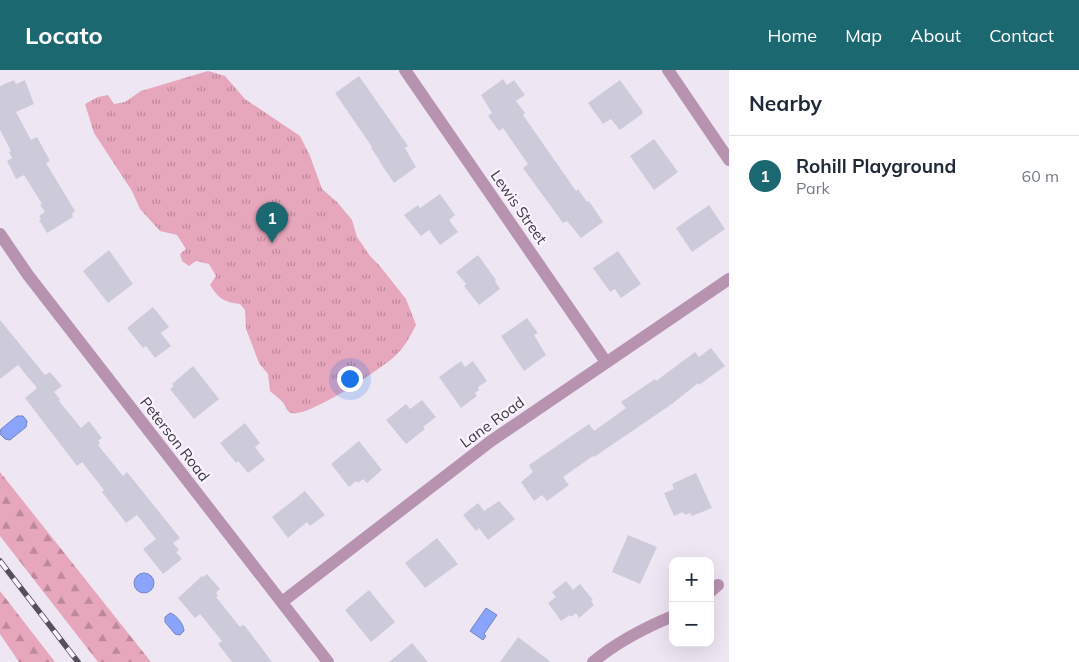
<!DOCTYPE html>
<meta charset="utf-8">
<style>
:root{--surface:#fff;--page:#f6f6f7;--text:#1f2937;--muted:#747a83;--line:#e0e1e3;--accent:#1c6871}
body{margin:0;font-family:Mulish,sans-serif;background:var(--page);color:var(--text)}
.controls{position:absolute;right:15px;bottom:15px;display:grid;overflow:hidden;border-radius:10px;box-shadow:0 5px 20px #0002}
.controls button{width:45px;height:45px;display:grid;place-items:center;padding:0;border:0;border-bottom:1px solid var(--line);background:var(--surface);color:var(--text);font:25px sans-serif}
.you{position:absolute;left:349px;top:308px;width:18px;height:18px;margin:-12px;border:4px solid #fff;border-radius:50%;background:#1a73e8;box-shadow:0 0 0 8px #1a73e833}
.badge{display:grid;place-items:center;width:32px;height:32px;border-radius:50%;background:var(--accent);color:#fff;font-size:16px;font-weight:700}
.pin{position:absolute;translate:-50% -41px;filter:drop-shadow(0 1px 2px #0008)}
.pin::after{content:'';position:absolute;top:26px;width:18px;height:15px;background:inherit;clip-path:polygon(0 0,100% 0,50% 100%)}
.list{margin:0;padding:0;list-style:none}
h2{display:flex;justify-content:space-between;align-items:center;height:65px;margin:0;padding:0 20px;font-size:21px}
h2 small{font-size:16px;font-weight:400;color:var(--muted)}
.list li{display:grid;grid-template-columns:32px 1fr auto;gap:15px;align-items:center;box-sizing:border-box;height:80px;padding:0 20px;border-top:1px solid var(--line)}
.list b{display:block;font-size:19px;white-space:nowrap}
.list p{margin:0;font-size:16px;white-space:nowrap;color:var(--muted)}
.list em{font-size:16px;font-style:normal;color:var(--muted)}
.map{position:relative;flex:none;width:729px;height:592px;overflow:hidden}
header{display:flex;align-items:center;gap:30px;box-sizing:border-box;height:70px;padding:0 25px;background:var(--accent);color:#fff}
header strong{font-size:24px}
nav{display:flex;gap:28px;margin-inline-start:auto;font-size:18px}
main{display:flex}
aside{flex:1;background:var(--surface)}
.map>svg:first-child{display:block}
</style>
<header>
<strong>Locato</strong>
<nav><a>Home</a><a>Map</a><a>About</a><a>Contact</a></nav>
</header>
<main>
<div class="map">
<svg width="729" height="592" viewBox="0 0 729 592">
<defs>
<pattern id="forest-firs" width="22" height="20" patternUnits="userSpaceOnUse" patternTransform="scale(1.25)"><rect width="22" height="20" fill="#e6a6bc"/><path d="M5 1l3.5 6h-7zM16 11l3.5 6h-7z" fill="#bc889a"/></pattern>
<pattern id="park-tufts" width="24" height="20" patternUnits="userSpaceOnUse" patternTransform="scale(1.25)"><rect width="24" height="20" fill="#e6a6bc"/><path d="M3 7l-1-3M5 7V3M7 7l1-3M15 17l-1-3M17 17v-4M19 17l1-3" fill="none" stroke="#bc889a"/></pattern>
</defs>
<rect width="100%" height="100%" fill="#efe6f4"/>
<path fill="url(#forest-firs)" d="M0,402L151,592H98L0,466Z
M0,521L55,592H19L0,564Z"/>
<path fill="url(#park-tufts)" d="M208,1L225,6L245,29L300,66L310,86L322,119L337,132L352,150L357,167L370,186L379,195L406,229L416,255C410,267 404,278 394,287C379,300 308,348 291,343C287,341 286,338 284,334C281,329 274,325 270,321L268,304L259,293L250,269L246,259L245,240L240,234C224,232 219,229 210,215L216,206L209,194L196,191L189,196L182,191L180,184L186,179L177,165L160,161L140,139L132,121L94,63L85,34L98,27L108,25L114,34L125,32L141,21Z"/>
<path fill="#8aa4fb" stroke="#7384c3" d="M17,346H23L27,351L26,357L10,370L5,369L0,364L1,359Z
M134 513a10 10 0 1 1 20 0a10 10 0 1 1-20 0Z
M486,538L497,545L484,564L486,566L483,570L470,561Z
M170,543C177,545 184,555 184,561L180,565L175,564L165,552V547Z"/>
<path fill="#cdcbda" d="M359,6L408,76L405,78L416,97L394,113L379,91H380L371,78L372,77L335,23Z
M503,9L507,15L514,10L525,25L516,31L525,43L523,45L576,121L578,119L587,132L589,131L603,152L581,168L567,151L563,153L523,98L528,94L503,58L499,61L488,46L492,43L481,25Z
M14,10L16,14L25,10L34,34L16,42L31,70L37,67L50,91L46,93L75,141L72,144L73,147L47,163L39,150L41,149L39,146L45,142L40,135L42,134L24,105L16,109L7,91L12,88L9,82L11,81L0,60V16Z
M620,10L643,42L642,44L620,60L611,49L603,54L588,33Z
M654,69L678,102L654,120L630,86Z
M440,124L455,145L449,150L458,162L440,175L429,160L421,166L404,145L418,135L420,138Z
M709,135L725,159L692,182L676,158Z
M109,180L133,214L108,233L83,201Z
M618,181L641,214L621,228L615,219L610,222L593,198Z
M478,185L496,210L495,211L500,219L479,235L464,216L466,214L456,202Z
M153,237L169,257L161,263L171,276L155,288L146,276L143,278L127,258Z
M527,248L538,263L534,265L546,285L524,301L501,266Z
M0,250L45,305L50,302L62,316L54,322L60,329L59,331L81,358L89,351L102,368L98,371L100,373L98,375L123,406L127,402L180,468L173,473L179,480L176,482L182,489L163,504L143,479L156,469L137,445L126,453L102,422L104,420L82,392L77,396L25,328L37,318L18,295L0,309Z
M711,278L725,296L699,315L698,313L672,334L594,387L593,386L563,407L569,415L547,431L542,425L534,431L521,412L533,402L529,395L589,354L594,361L626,338L621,332L655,309L656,311L695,282L699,287Z
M461,291L465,297L473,291L487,311L478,317L479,320L475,323L477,326L461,338L439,307Z
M193,296L219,329L194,349L170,319L174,316L172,314Z
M422,330L436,347L423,357L425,359L406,374L386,350L406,334L410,339Z
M245,353L260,373L255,377L265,390L248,403L238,391L236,393L220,373Z
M359,371L382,400L367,413L363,409L358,413L356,411L349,417L331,394Z
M696,403L712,438L692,446L690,443L685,445L683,442L674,446L664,423L674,419L672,414Z
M305,421L325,445L310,456L307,452L288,468L272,447Z
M499,431L515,449L488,470L479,458L476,461L463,445L478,433L484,441Z
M628,465L657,477L640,514L612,502Z
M437,468L458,494L425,518L405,493Z
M207,504L220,519L216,523L218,526L216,527L240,557L242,555L245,556L272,592H232L218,574L222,571L200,544L195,548L178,528L202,506L203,507Z
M566,511L573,520L580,514L593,530L591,531L594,535L579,548L576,543L571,547L570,545L561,551L548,533L556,527L552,522Z
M369,520L395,552L371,572L345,540Z
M518,567L551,592H500Z
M412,573L428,592H389Z"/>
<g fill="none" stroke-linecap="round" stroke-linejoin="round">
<path stroke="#b793af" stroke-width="12" d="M405,0L606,292
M668,0L729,90
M0,164L28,205L328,592
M710,522L718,515
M282,532L491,371L729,209
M593,592C617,572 644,558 673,546"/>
<defs>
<path id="rail" d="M0,491L78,592"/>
</defs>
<use href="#rail" stroke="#555158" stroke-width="5.5"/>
<use href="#rail" stroke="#fbf4ff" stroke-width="4" stroke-dasharray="11" stroke-linecap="butt"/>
</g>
<g text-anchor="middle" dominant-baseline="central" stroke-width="4.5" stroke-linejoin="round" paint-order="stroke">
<g font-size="15" fill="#3d3a3f" stroke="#fbf4ff">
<text transform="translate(519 137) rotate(55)">Lewis Street</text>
<text transform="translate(492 352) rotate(-36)">Lane Road</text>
<text transform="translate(175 369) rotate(52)">Peterson Road</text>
</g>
</g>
</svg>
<div class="controls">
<button>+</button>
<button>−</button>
</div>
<div class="you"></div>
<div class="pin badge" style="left:272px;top:173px">1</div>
</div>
<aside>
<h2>Nearby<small></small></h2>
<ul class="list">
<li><span class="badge">1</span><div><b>Rohill Playground</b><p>Park</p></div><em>60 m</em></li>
</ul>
</aside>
</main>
